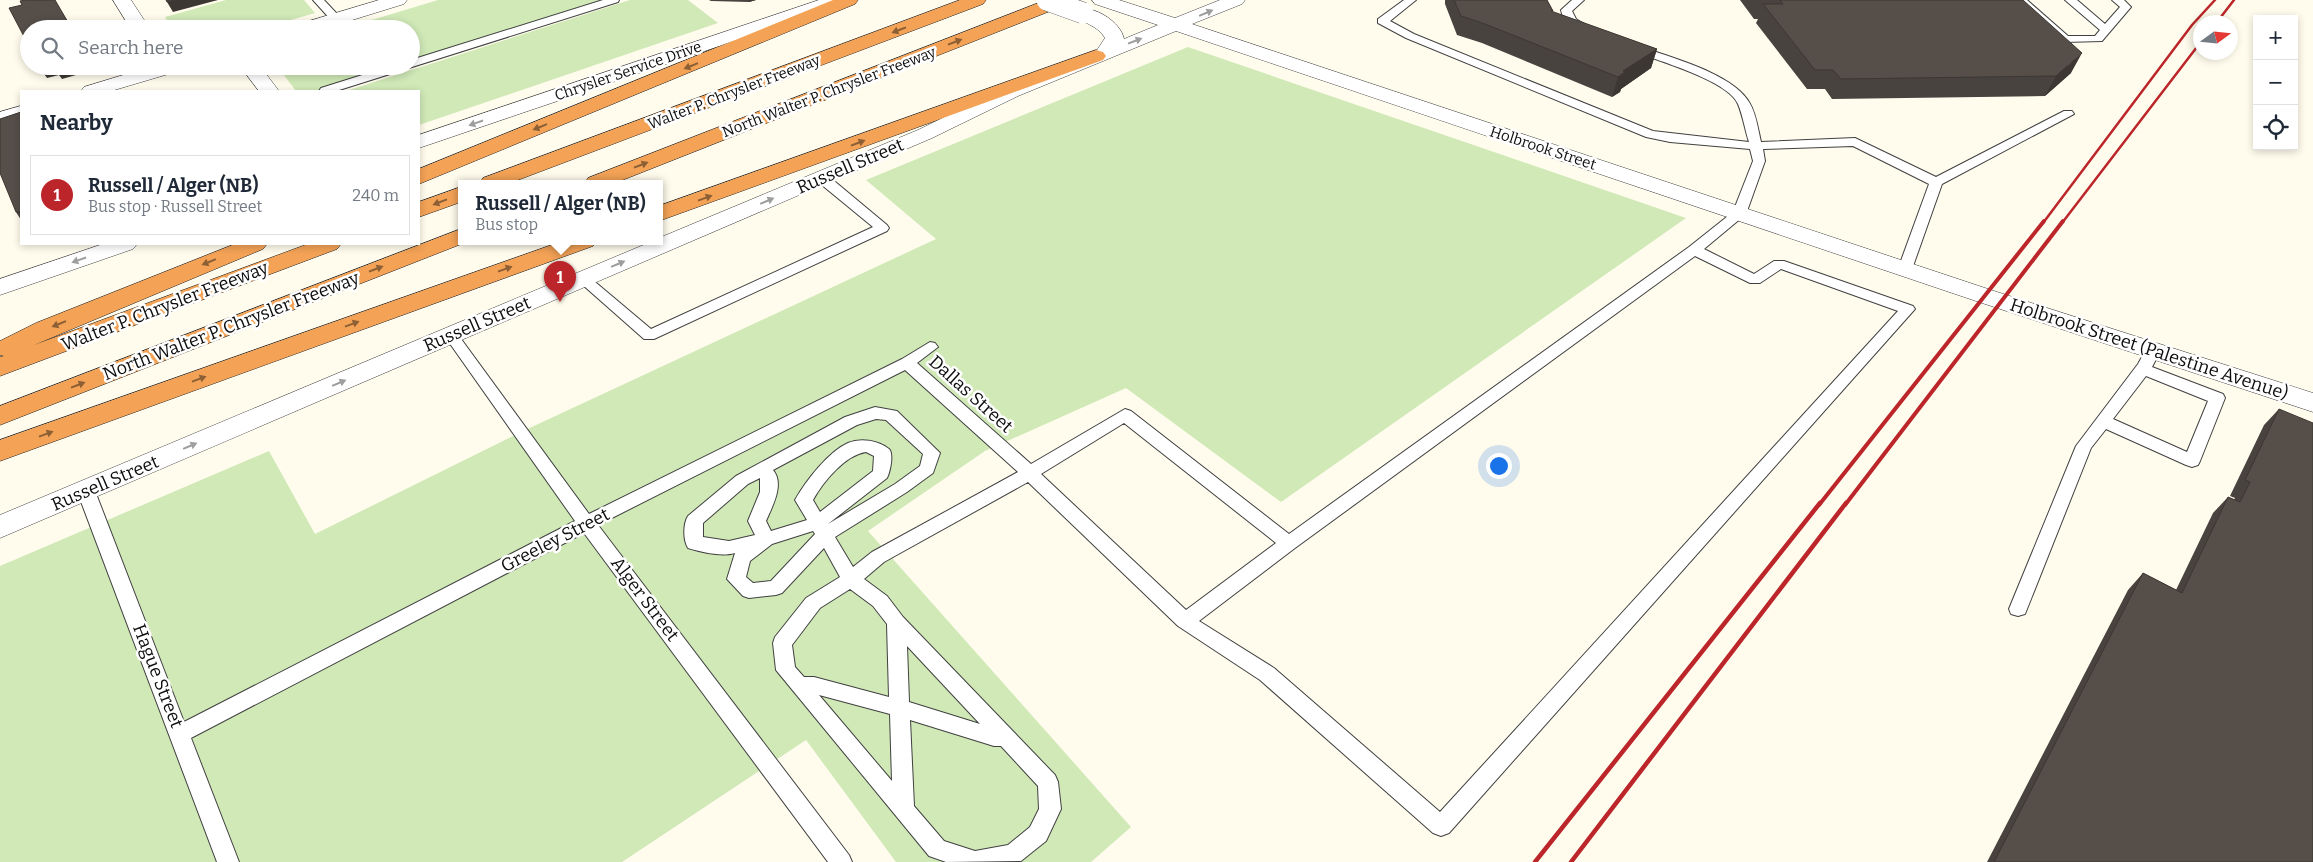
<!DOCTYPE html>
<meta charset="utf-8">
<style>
:root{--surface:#fff;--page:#f6f6f7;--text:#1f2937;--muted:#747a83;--line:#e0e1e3;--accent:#bc262a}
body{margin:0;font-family:Bitter,serif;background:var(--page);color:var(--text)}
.controls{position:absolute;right:15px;top:15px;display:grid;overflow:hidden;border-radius:0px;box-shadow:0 2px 8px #0003}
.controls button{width:45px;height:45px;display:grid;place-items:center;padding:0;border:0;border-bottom:1px solid var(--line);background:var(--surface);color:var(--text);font:25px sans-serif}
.compass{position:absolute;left:2193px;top:15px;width:45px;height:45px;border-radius:50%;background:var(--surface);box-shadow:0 2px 8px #0003;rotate:75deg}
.you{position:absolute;left:1498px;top:465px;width:18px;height:18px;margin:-12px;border:4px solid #fff;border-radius:50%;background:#1a73e8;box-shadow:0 0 0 8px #1a73e833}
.badge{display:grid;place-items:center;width:32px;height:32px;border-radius:50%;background:var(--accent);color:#fff;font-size:16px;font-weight:700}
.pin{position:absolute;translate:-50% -41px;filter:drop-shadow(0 1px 2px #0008)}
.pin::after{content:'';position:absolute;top:26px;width:18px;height:15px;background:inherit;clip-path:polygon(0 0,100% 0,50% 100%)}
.popup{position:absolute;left:458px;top:180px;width:205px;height:65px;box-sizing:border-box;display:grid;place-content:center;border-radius:0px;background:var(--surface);filter:drop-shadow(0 1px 4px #0005);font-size:16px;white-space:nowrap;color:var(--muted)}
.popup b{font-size:19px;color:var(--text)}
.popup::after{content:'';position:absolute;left:50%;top:100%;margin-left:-10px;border:10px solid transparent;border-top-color:var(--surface)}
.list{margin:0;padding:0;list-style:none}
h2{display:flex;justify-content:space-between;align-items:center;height:65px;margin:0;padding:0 20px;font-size:21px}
h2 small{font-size:16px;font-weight:400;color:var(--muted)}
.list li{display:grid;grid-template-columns:32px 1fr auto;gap:15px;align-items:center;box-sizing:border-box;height:80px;margin:0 10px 10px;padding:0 10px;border:1px solid var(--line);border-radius:0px}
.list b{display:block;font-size:19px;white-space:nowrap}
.list p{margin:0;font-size:16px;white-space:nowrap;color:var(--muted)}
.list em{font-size:16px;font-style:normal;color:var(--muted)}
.icon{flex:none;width:28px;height:28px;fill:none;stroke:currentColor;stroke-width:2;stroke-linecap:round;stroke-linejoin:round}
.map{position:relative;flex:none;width:2313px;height:862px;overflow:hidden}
.search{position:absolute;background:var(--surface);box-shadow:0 2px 8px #0003;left:20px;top:20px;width:400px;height:55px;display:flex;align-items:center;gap:12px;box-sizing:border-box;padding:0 18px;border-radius:28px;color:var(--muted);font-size:19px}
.panel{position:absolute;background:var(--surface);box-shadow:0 2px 8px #0003;left:20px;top:90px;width:400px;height:155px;border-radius:0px}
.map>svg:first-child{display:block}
</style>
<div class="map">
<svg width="2313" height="862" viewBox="0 0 2313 862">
<rect width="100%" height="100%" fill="#fffced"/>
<path fill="#d0e9b7" d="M226,0H304L315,13L260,29H172L165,17Z
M438,0H601L411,61V29H342Z
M630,0H688L718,23L419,125V91H346Z
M1188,47L1686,218L1281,502L1126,388L985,451L868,531L1131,827L1091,862H896L806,740L622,862H0V566L269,451L315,534L521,432L936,239L866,180Z
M277,66H393L315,91H296Z"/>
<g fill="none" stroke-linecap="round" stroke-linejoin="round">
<defs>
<path id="service" d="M313,0H324L340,17V21H332Z
M603,0H619L618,2L336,91H319L321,88L391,66H411V60Z
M1404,0H1416L1390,21L1414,34L1653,131L1749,142C1745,130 1743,116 1738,104C1728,80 1655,60 1630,50L1628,48L1630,46H1638C1669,57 1732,73 1749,102C1756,113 1758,129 1761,142L1855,138L1936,177L2064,111H2072L2074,114L1942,184L1912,269L1905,273L1898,269L1929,184L1853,146L1763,149L1765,161L1746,214L1704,249L1754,274L1774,261H1784L1913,306L1915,309L1449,833L1441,836L1433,833L1260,680L1178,626L1028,482L884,562L864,579L887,596L903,617L1055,775L1058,782L1061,809L1046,841L1021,861L946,862L929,856L776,670L773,643L775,637L806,598L840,577L824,548L782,593L776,595L749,598L743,596L727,579L735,553C721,557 701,552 688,548C683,540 683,524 688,516L736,476L845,417L875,407L897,411L940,453L933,473L907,492L835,537L853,567L872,552L1018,472L905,370L598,525L849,855L852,862H828L584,533L191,738L239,862H217L77,491L80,487L86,485L92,487L95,491L184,722L575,521L446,338L443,335L446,332H456L589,514L902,359L930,342L935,343L938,347L917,363L1031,464L1125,409L1131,411L1289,534L1689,247L1733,212L1753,161L1750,149L1670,142L1646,137L1406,38L1378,23V19ZM1695,256L1750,283H1760L1781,269L1898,311L1440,812L1274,668L1199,621L1295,548ZM876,419L886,420L923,454L920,466L895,484L828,524L887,478C890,472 894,454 889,449C878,440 860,438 848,443C828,452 806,481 795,500L807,520L771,531L766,521C772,507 785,484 773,470L857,425ZM1124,423L1276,543L1186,610L1041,474ZM866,452L874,456L873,471L820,512L813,500C823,482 845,455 866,452ZM760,478V492L748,521L755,535L729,541L703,537V523L748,484ZM813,531L815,534L771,581L753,583L746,577L750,561L772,544ZM850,589L873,606L887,624L889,697L814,677H804L795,667L792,645L820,608ZM907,646L980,724L909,702ZM819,695L890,714L892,781ZM910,720L994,746H1001L1038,786L1039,809L1030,827L1008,845L975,851L944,841L914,806Z
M1572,0H1584L1572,11L1576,19L1589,27V31C1576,34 1563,22 1561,10Z
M2016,0H2027L2068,36H2095L2100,30L2065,0H2077L2105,24L2120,7L2112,0H2124L2131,7L2102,41L2065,42L2061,41Z
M822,174L827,175L887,225L889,228L887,231L654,339H644L576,279L583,275L588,276L651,329L873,227L817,181L816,178L817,175Z
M2153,345L2158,346L2161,350L2152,367L2223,394L2225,398L2200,461L2198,465L2192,467L2186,465L2106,429L2091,448L2027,609L2025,614L2018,616L2011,614L2009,609L2076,446L2138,364L2148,346ZM2146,376L2208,401L2187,452L2113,419Z"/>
<path id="minor" d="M113,0H131L150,29H131Z
M379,0H407L404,4L323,29H294L296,25Z
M153,66H185L182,70L111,91H81L84,87Z
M240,66H260L279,91H259Z
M21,106V118L0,124V112Z"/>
<path id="tertiary" d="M819,0H846L843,4L419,148V135Z
M1092,0H1119L1175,18L1220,0H1245L1242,4L1192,24L1994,291L2313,393V412L1976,301L1176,31L1018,96L932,138L0,538V515L653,241H659V238L918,130L1004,88L1097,50L1105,38C1097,24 1081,24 1074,13L1077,9C1094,5 1121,22 1124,39L1158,25L1095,4Z
M103,244H137L133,249L0,295V279Z"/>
<path id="motorway" d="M833,0H858L855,4L419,184V169Z
M960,0H986L983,4L510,183H480L483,178Z
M1046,0H1071L1068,4L615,183H585L588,178Z
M1096,50L1103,52L1106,56L1103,60L659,221V206Z
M461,187V202L419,217V202Z
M461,229V241H469L0,425V406Z
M563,241H597L593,246L0,461V440Z
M235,244H267L263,249L34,345L308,244H341L337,249L0,376V357L4,356L0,355V341L36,323Z"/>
</defs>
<use href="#service" stroke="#404040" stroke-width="2"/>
<use href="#minor" stroke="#404040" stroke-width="1"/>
<use href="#tertiary" stroke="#404040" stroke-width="1"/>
<use href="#motorway" stroke="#1e1e1e" stroke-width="1"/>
<use href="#service" fill="#fff" fill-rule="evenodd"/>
<use href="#minor" fill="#fff" fill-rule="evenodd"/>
<use href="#tertiary" fill="#fff" fill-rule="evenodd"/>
<use href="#motorway" fill="#f3a256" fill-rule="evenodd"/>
<path stroke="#bc262a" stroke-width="2.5" d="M2217,22L2234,0
M2043,223L2192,25L2215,0
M2062,223L2200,43"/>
<path stroke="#bc262a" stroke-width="4" d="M1819,505L2044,221
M1845,505L2063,221"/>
<path stroke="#bc262a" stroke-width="4.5" d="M1535,862L1820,503
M1571,862L1846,503"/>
<defs>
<path id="tertiary-bridge" d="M1047,0L1083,13"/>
</defs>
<use href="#tertiary-bridge" stroke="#404040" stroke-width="22" stroke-linecap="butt"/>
<use href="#tertiary-bridge" stroke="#fff" stroke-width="21"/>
</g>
<path fill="#49433f" d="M709,0H756L749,2L711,1Z
M1445,0H1547L1553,11L1552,12L1657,49L1651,68L1621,89L1620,92L1612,97L1482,43L1457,35L1445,4Z
M1740,0H2023L2071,73L2045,96L1832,99L1825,89H1807L1756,23L1758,19H1754Z
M21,112V220L16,212Z
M2279,409L2313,862H1987L2128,590L2143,573L2176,590L2213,513L2228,497L2234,500L2235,498L2230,496L2264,425Z"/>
<path fill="#3c3733" d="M176,0H218L173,12L167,2Z
M749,0H756L749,2Z
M1657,49L1651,68L1621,89L1620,92L1612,97L1618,77L1623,71Z
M2082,53L2071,73L2045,96L2056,76Z
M45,66H89L81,69L83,73L62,79L59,75L47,78L40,68Z"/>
<path fill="#554e49" stroke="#3c3733" d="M25,0H55L72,29H29V46L9,8L22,5L20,1Z
M166,0H176L167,2Z
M1454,0H1547L1553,11H1551L1657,49L1623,71L1625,72L1618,77L1485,24L1461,16Z
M1780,0H2023L2082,53L2056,76L1841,79L1833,70H1815L1763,4H1783Z
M53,66H63L55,69Z
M21,112V212H16L0,173V119Z
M2279,409L2313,423V862H1994L2143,573L2182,593L2228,497L2240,502L2250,482L2245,480Z"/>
<defs><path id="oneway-solid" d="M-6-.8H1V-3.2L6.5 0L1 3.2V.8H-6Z" transform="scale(1.25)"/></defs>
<g fill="#9e9e9e">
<use href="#oneway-solid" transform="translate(1206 13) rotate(-23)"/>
<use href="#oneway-solid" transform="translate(1135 41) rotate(-21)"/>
<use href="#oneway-solid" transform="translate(476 123) rotate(161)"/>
<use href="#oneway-solid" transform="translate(767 201) rotate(-23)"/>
<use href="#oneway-solid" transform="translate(79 260) rotate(161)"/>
<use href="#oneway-solid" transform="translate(618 264) rotate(-23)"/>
<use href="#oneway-solid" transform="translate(339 383) rotate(-23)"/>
<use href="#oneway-solid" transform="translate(190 446) rotate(-23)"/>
</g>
<g fill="#8c5f35">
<use href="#oneway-solid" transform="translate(899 30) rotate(159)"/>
<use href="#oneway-solid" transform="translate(955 42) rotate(-21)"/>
<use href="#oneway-solid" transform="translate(691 66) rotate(158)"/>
<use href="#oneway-solid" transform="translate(540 127) rotate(158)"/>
<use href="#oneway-solid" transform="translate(858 143) rotate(-21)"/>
<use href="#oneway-solid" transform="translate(641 165) rotate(-21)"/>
<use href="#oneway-solid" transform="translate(705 198) rotate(-20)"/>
<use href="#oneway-solid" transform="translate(440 202) rotate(159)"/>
<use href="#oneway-solid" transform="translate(209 262) rotate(158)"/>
<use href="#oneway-solid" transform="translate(376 269) rotate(-21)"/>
<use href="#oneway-solid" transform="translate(505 269) rotate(-20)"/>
<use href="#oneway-solid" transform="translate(59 324) rotate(158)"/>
<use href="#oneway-solid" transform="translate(352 324) rotate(-20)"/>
<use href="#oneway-solid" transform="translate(199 379) rotate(-20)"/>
<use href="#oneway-solid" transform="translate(78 385) rotate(-21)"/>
<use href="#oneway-solid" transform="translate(46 434) rotate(-20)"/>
</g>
<g text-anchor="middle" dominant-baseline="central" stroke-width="5" stroke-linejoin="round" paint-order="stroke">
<g font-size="15" fill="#0d0d0d" stroke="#fff">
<text transform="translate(628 71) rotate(-19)">Chrysler Service Drive</text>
<text transform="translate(734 92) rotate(-21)">Walter P. Chrysler Freeway</text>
<text transform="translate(829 92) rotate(-21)">North Walter P. Chrysler Freeway</text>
<text transform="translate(1543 148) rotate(18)">Holbrook Street</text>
</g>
<g font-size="18" fill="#0d0d0d" stroke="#fff">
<text transform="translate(850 166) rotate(-23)">Russell Street</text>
<text transform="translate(165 306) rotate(-21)">Walter P. Chrysler Freeway</text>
<text transform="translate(477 324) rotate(-23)">Russell Street</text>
<text transform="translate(231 326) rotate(-21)">North Walter P. Chrysler Freeway</text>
<text transform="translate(2149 349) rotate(18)">Holbrook Street (Palestine Avenue)</text>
<text transform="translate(971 394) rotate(42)">Dallas Street</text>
<text transform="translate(105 483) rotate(-23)">Russell Street</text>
<text transform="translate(555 540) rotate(-27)">Greeley Street</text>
<text transform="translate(645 599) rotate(53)">Alger Street</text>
<text transform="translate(158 676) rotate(69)">Hague Street</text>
</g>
</g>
</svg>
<div class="controls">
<button>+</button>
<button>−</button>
<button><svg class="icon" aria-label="locate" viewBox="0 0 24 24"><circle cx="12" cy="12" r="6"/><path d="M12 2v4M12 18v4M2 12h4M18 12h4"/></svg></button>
</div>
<svg class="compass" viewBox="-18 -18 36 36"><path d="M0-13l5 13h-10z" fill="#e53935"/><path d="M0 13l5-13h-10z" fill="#747a83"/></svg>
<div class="you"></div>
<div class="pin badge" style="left:560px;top:302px">1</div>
<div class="popup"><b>Russell / Alger (NB)</b>Bus stop</div>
<div class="search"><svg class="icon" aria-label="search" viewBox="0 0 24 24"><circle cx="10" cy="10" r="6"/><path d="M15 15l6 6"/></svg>Search here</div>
<section class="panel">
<h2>Nearby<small></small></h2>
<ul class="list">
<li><span class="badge">1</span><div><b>Russell / Alger (NB)</b><p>Bus stop · Russell Street</p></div><em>240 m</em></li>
</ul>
</section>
</div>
